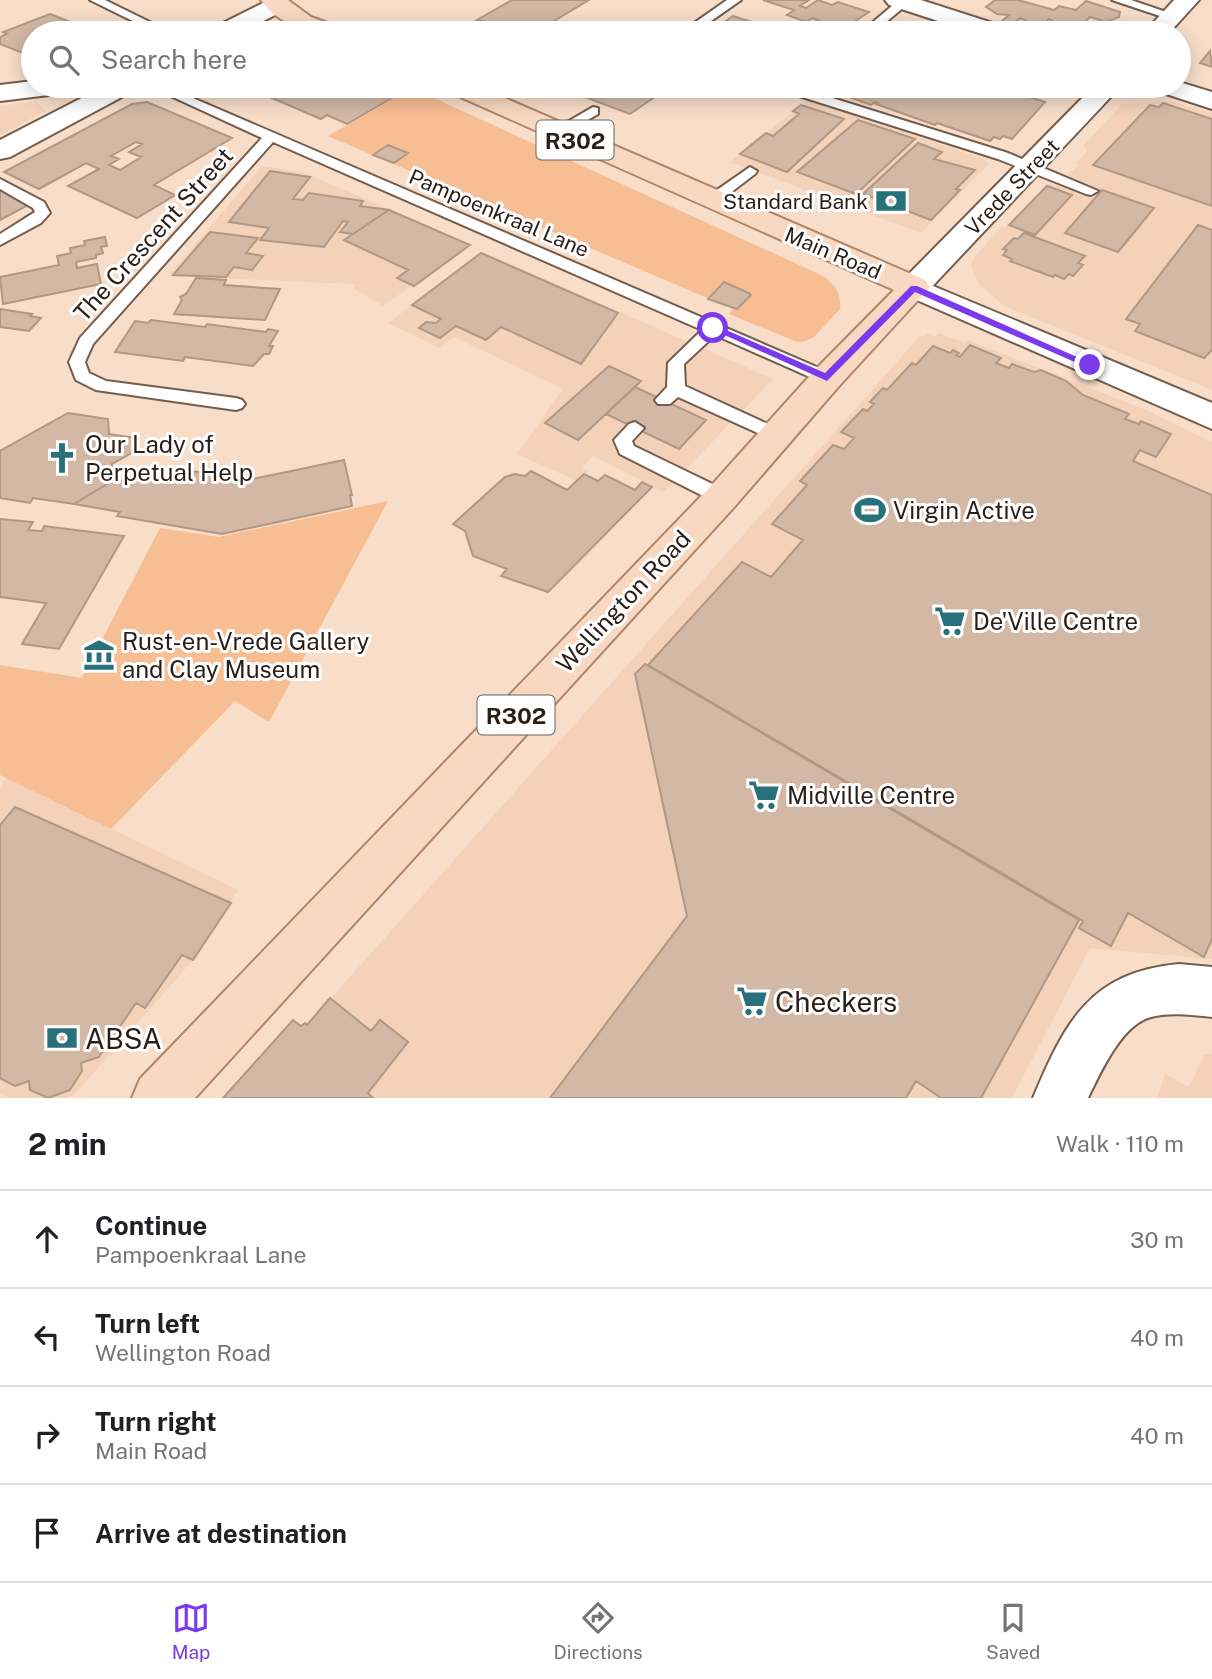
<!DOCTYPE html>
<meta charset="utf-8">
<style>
:root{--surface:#fff;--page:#f6f6f6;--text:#202124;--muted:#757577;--line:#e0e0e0;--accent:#7c3aed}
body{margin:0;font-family:"Public Sans",sans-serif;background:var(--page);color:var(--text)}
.stop{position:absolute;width:21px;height:21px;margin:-16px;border:5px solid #7c3aed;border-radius:50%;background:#fff}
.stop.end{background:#7c3aed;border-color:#fff;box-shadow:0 2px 7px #0008}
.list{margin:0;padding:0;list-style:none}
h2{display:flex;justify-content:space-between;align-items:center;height:91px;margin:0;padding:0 28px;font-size:30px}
h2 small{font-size:23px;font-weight:400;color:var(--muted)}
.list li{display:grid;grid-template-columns:46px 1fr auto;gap:21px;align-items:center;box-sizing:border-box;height:98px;padding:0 28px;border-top:2px solid var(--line)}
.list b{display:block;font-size:26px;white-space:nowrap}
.list p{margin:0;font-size:23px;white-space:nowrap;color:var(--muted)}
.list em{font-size:23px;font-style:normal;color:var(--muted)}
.icon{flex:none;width:38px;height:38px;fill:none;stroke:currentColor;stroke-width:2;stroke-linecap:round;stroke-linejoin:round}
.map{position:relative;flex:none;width:1212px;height:1098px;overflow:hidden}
.search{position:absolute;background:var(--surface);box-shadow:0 4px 18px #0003;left:21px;right:21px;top:21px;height:77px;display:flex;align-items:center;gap:18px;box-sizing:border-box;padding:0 24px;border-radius:38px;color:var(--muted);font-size:26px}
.sheet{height:483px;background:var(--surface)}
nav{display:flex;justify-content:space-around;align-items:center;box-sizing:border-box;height:98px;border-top:2px solid var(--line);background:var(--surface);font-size:19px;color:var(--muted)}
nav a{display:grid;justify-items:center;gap:4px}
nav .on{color:var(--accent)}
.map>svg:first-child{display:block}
</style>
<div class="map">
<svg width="1212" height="1098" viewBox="0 0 1212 1098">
<rect width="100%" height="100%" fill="#f8ddc9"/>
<path fill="#f4d2b9" d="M807,100L984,159L989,164L921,233L730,162Z
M36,101L46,111L0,135V106Z
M1172,101L1212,113V390L1004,306L979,284L971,267L973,259L1001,227L1005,228L1046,184L1058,186L1078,165L1076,163L1087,151L1083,146L1122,104Z
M262,166L303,172L470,245L383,306L353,288L355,284L168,276Z
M483,252L773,379L664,492L593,456L582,467L589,471L577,481L517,454L563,389L454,337L440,348L388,323Z
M939,333L965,343L968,340L1146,410L1212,442V959L1090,948L1012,1098H223L293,1020L301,1026L305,1023L308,1024L920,336L924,337L927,334L935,337Z
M6,778L238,890L193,960L74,1095L67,1098H9L0,1093V788Z
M1212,1054V1098H1157L1165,1074L1189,1087L1204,1055Z"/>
<path fill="#f7bd93" d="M412,88L821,275C834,283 842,293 840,309L814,337L803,342H797L729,314L733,309L328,136Z
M388,501L269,722L235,701L111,829L0,775V665L82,678L160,528L219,537Z"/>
<path fill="#d3b8a5" stroke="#b19885" stroke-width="2" fill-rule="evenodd" d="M512,0H589L554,21L588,33H461L482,21L477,20Z
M763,0H809L800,6L806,8L818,0L832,5L838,2L869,12L843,29L812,18L807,22L787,15L794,10Z
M995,0H1018L1054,10L1059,6L1076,10L1086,1L1120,12L1119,17L1106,22L1090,17L1078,28L1061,26L1049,19L1044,24L1028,22L1020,18L1013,25L1002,21L1009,15L997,14L986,7Z
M50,14L98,33H33V62L28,59L33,57L0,44V37L7,34L3,32Z
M733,16L787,33H701H709Z
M917,23L946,32L890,33L902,24L912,27Z
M1210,51L1212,67L1200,63Z
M274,86H391L404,91L347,124L327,115L321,119L260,93Z
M546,86H671L630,114L558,87L555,89Z
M834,86H1042L1036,91L1026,88L1020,94L1045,102L1012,139L1003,136L1000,139L994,137L990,141L937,123L935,125L876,104L878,103L875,102L871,105L832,91Z
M147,102L232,138L154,185L175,195L137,218L68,186L99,169L86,163L39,189L4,172L132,104ZM136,142L142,144L129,152L141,157L120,170L109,165L119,159L111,156Z
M1163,103L1212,119V206L1093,165L1150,105L1159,107Z
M801,105L844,119L787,172L740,154L766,133L773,136L799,114L793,111Z
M858,120L915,139L856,194L797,172Z
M918,143L942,152L934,159L975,170L956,189L960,190L931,220L863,194Z
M388,145L408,153L394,163L373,155Z
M270,171L310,177L293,199L303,200L309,193L363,201L360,206L389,210L353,234L340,232L348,222L343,221L324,247L260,240L269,228L229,222Z
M1047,186L1072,195L1035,235L1009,225Z
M0,189L30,204L0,220Z
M1102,190L1154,208L1118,252L1065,233Z
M389,210L470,245L414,286L397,278L408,270L344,240Z
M1198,225L1212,230V350L1204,358L1135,331L1140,324L1126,319Z
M210,232L258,238L246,253L263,256L252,270L234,267L226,277L173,275Z
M1024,233L1085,256L1078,263L1083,265L1073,276L1069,274L1064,279L1055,275L1053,277L1010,261L1012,259L1003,255L1007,250L1003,249L1014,238L1018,239Z
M105,237L107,246L101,247L103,253L96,255V258L76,262L77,268L97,264L101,284L3,304L0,277L59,265L57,256L71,253L70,248L85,245L84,241Z
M481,253L618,313L581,364L501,327L486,340L456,326L440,338L419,328L426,322L436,323L441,319L412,305Z
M196,278L226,280L224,285L280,289L265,320L174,314L182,300L180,297L186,294Z
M724,282L749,293L751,295L737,309L708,299Z
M0,309L32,314L30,316L41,318L29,331L0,327Z
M151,320L205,327L207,324L266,332L268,329L278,331L269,346H273L269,354H264L253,366L185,357L183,361L115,352L135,321L148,323Z
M970,345L1001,358L996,363L1009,368L1012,364L1034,372L1041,370L1066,381L1083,395L1129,414L1125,419L1139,424L1141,421L1171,434L1156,457L1140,450L1133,461L1212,495V939L1204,957L1128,913L1111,946L1079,928L1083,921L648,665L742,562L771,577L803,540L772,524L807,485L800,481L833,445L844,449L854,438L841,432L863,409L867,411L874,404L870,402L883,388L887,390L912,363L916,365L933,346L950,353L953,350L959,353L956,355L960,357Z
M609,366L641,381L578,440L545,423Z
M635,387L706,420L679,449L606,414Z
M68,413L108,419L109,434L136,438L137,450L112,464L114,480L74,504L33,498L30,503L0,498V451Z
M344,460L352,495H350L352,506L222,534L117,516L120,512L74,504L114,480L126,481L154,465L248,480Z
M531,471L567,490L584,474L598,481L605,475L635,490L642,482L652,487L548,592L501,576L507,569L473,556L465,531L453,524L505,477L515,474L525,476Z
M0,519L33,522L28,530L42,531L44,526L124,536L59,649L22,644L46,603L0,597Z
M645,664L1079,920L981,1098H941L916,1081L906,1098H550L687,916L635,674Z
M15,807L231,903L193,960L182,955L145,1008L136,1003L99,1057L81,1063L82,1071L70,1090L48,1098L30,1090L29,1081L15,1086L0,1078V825Z
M330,998L371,1031L380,1020L408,1042L368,1093L373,1098H223L293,1020L301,1026L305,1023L307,1025Z"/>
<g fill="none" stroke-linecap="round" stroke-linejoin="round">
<defs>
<path id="lane" d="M90,0H105L172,33H157Z
M727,0H741L694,33H680Z
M899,0L910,2L873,33H860Z
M1112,0H1131L1178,16L1172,20Z
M149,86H165L833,374L835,378L827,384L821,382L715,335L684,364L685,386L783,431L786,435L783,439H771L678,397L670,404H658L655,400L667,387L668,363L702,330L273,142L93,344L85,362L89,373L106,381L236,398L242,400L245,404L242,408L236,410L96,390L76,380L69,362L80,338L262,138Z
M776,86H794L1008,153L1098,191L1091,195L1086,194L998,159L777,89Z
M593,107L598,108V114L562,135H552L550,132Z
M750,167L757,171L755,174L717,203H707L705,200L707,197Z
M0,179L44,202L50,213L41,223L0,245V234L35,212L33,208L0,189Z
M635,422L644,428L632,441L634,446L729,492L731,497L729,502H715L620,454L614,440L629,424Z"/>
<path id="street" d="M269,0H285L289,5L285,10L240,33H210L213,28Z
M885,0H921L1008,28L1011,33H975L889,5Z
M1174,0H1199L1169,33H1144Z
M33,81V86H70L66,91L57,94L0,101V85Z
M1179,82L1212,92V109L1157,91L1153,86H1179Z
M105,86H137L133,91L10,157L0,159V140Z
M1094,86H1121L925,294L914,296L903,294L898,287L903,280Z
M1179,964L1212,967V1017C1192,1015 1171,1012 1151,1017C1122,1024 1100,1073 1088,1098H1033C1065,1022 1090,972 1179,964Z"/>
<path id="secondary" d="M914,278L1212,403V429L903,294L898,287L903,280Z"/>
<path id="primary" d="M261,0H288L311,17L341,28L344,33C313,34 281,28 261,0Z
M443,86H477L925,280L930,287L839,386L735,506L195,1098H132L140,1079L709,488L815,370L894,290L447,91Z"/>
</defs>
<use href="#lane" stroke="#745d4c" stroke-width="4"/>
<use href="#street" stroke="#745d4c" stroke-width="4"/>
<use href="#secondary" stroke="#745d4c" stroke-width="4"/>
<use href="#primary" stroke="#ad866a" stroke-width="4"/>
<use href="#lane" fill="#fff" fill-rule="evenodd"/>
<use href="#street" fill="#fff" fill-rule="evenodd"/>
<use href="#secondary" fill="#fff" fill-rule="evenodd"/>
<use href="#primary" fill="#f8d8c0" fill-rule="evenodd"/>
</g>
<path fill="#7c3aed" d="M911,286H917L1095,365L1086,367L915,292L827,381L709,328L717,326L825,373Z"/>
<defs>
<symbol id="bank-bare" viewBox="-9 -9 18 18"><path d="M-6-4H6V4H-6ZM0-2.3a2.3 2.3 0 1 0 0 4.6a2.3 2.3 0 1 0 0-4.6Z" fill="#28707a" stroke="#fff" stroke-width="2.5" paint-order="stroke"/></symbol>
<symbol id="church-bare" viewBox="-9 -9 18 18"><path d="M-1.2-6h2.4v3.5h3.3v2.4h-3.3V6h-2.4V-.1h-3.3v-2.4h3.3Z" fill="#28707a" stroke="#fff" stroke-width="2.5" paint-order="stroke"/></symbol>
<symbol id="stadium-bare" viewBox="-9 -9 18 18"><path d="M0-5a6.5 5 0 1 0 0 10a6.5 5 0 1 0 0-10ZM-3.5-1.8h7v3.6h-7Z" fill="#28707a" stroke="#fff" stroke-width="2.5" paint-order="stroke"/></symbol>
<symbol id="supermarket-bare" viewBox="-9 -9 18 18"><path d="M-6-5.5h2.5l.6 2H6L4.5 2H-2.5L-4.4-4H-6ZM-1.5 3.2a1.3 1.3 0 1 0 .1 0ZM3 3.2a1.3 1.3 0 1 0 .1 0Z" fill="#28707a" stroke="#fff" stroke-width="2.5" paint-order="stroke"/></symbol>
<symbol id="museum-bare" viewBox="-9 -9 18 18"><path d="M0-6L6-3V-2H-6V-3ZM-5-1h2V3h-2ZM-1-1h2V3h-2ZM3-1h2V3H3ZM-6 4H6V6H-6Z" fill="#28707a" stroke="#fff" stroke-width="2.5" paint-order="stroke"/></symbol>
</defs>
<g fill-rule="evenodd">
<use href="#bank-bare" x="869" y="179" width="44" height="44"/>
<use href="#church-bare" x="40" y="436" width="44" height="44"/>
<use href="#stadium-bare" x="848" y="488" width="44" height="44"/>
<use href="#supermarket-bare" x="928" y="599" width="44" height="44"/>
<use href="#museum-bare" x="77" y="633" width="44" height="44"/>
<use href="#supermarket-bare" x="742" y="773" width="44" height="44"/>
<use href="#supermarket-bare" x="730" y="979" width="44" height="44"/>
<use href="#bank-bare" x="40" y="1016" width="44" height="44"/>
</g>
<g text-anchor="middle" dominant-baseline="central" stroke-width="6" stroke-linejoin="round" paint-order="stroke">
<g font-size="21" fill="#291f18" stroke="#fff">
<text transform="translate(1012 187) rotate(-46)">Vrede Street</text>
<text transform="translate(499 213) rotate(23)">Pampoenkraal Lane</text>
<text transform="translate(833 253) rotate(23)">Main Road</text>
</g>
<g font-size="21" fill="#291f18" stroke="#fff" text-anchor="end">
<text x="868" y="201">Standard Bank</text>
</g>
<g fill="#fff" stroke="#69625d" stroke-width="2">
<rect x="536.5" y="120.5" width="77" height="39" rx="5"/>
<rect x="477.5" y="695.5" width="77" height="39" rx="5"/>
</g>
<g font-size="23" font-weight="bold" fill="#291f18">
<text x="575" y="140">R302</text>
<text x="516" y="715">R302</text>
</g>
<g font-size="24" fill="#291f18" stroke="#fff">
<text transform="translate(153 234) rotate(-48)">The Crescent Street</text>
<text transform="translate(623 601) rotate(-47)">Wellington Road</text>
</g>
<g font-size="24" fill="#291f18" stroke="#fff" text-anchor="start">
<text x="85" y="444">Our Lady of<tspan x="85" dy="28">Perpetual Help</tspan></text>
<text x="893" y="510">Virgin Active</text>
<text x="973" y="621">De'Ville Centre</text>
<text x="122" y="641">Rust-en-Vrede Gallery<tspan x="122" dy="28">and Clay Museum</tspan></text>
<text x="787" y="795">Midville Centre</text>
</g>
<g font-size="28" fill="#291f18" stroke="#fff" text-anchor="start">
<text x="775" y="1001">Checkers</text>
<text x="85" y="1038">ABSA</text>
</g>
</g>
</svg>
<div class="stop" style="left:713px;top:328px"></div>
<div class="stop end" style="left:1090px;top:365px"></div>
<div class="search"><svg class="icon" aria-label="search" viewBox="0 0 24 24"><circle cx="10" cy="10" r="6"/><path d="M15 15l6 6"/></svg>Search here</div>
</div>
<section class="sheet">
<h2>2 min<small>Walk · 110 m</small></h2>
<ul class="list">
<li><svg class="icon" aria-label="ahead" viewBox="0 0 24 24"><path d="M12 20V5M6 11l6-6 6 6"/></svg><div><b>Continue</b><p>Pampoenkraal Lane</p></div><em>30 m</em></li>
<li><svg class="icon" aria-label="left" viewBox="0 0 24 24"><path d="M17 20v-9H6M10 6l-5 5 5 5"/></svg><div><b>Turn left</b><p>Wellington Road</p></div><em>40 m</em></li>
<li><svg class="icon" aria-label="right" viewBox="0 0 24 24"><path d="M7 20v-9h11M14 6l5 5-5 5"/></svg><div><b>Turn right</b><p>Main Road</p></div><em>40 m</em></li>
<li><svg class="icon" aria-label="arrive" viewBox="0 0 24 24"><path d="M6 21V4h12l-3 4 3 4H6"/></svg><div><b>Arrive at destination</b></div></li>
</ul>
</section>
<nav>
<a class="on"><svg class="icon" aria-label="map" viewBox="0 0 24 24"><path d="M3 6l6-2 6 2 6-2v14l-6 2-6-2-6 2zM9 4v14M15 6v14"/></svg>Map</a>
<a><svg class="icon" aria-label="directions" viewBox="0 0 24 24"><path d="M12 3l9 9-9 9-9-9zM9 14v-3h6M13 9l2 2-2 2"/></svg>Directions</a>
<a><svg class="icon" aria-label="saved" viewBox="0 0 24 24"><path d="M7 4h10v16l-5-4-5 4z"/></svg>Saved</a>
</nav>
